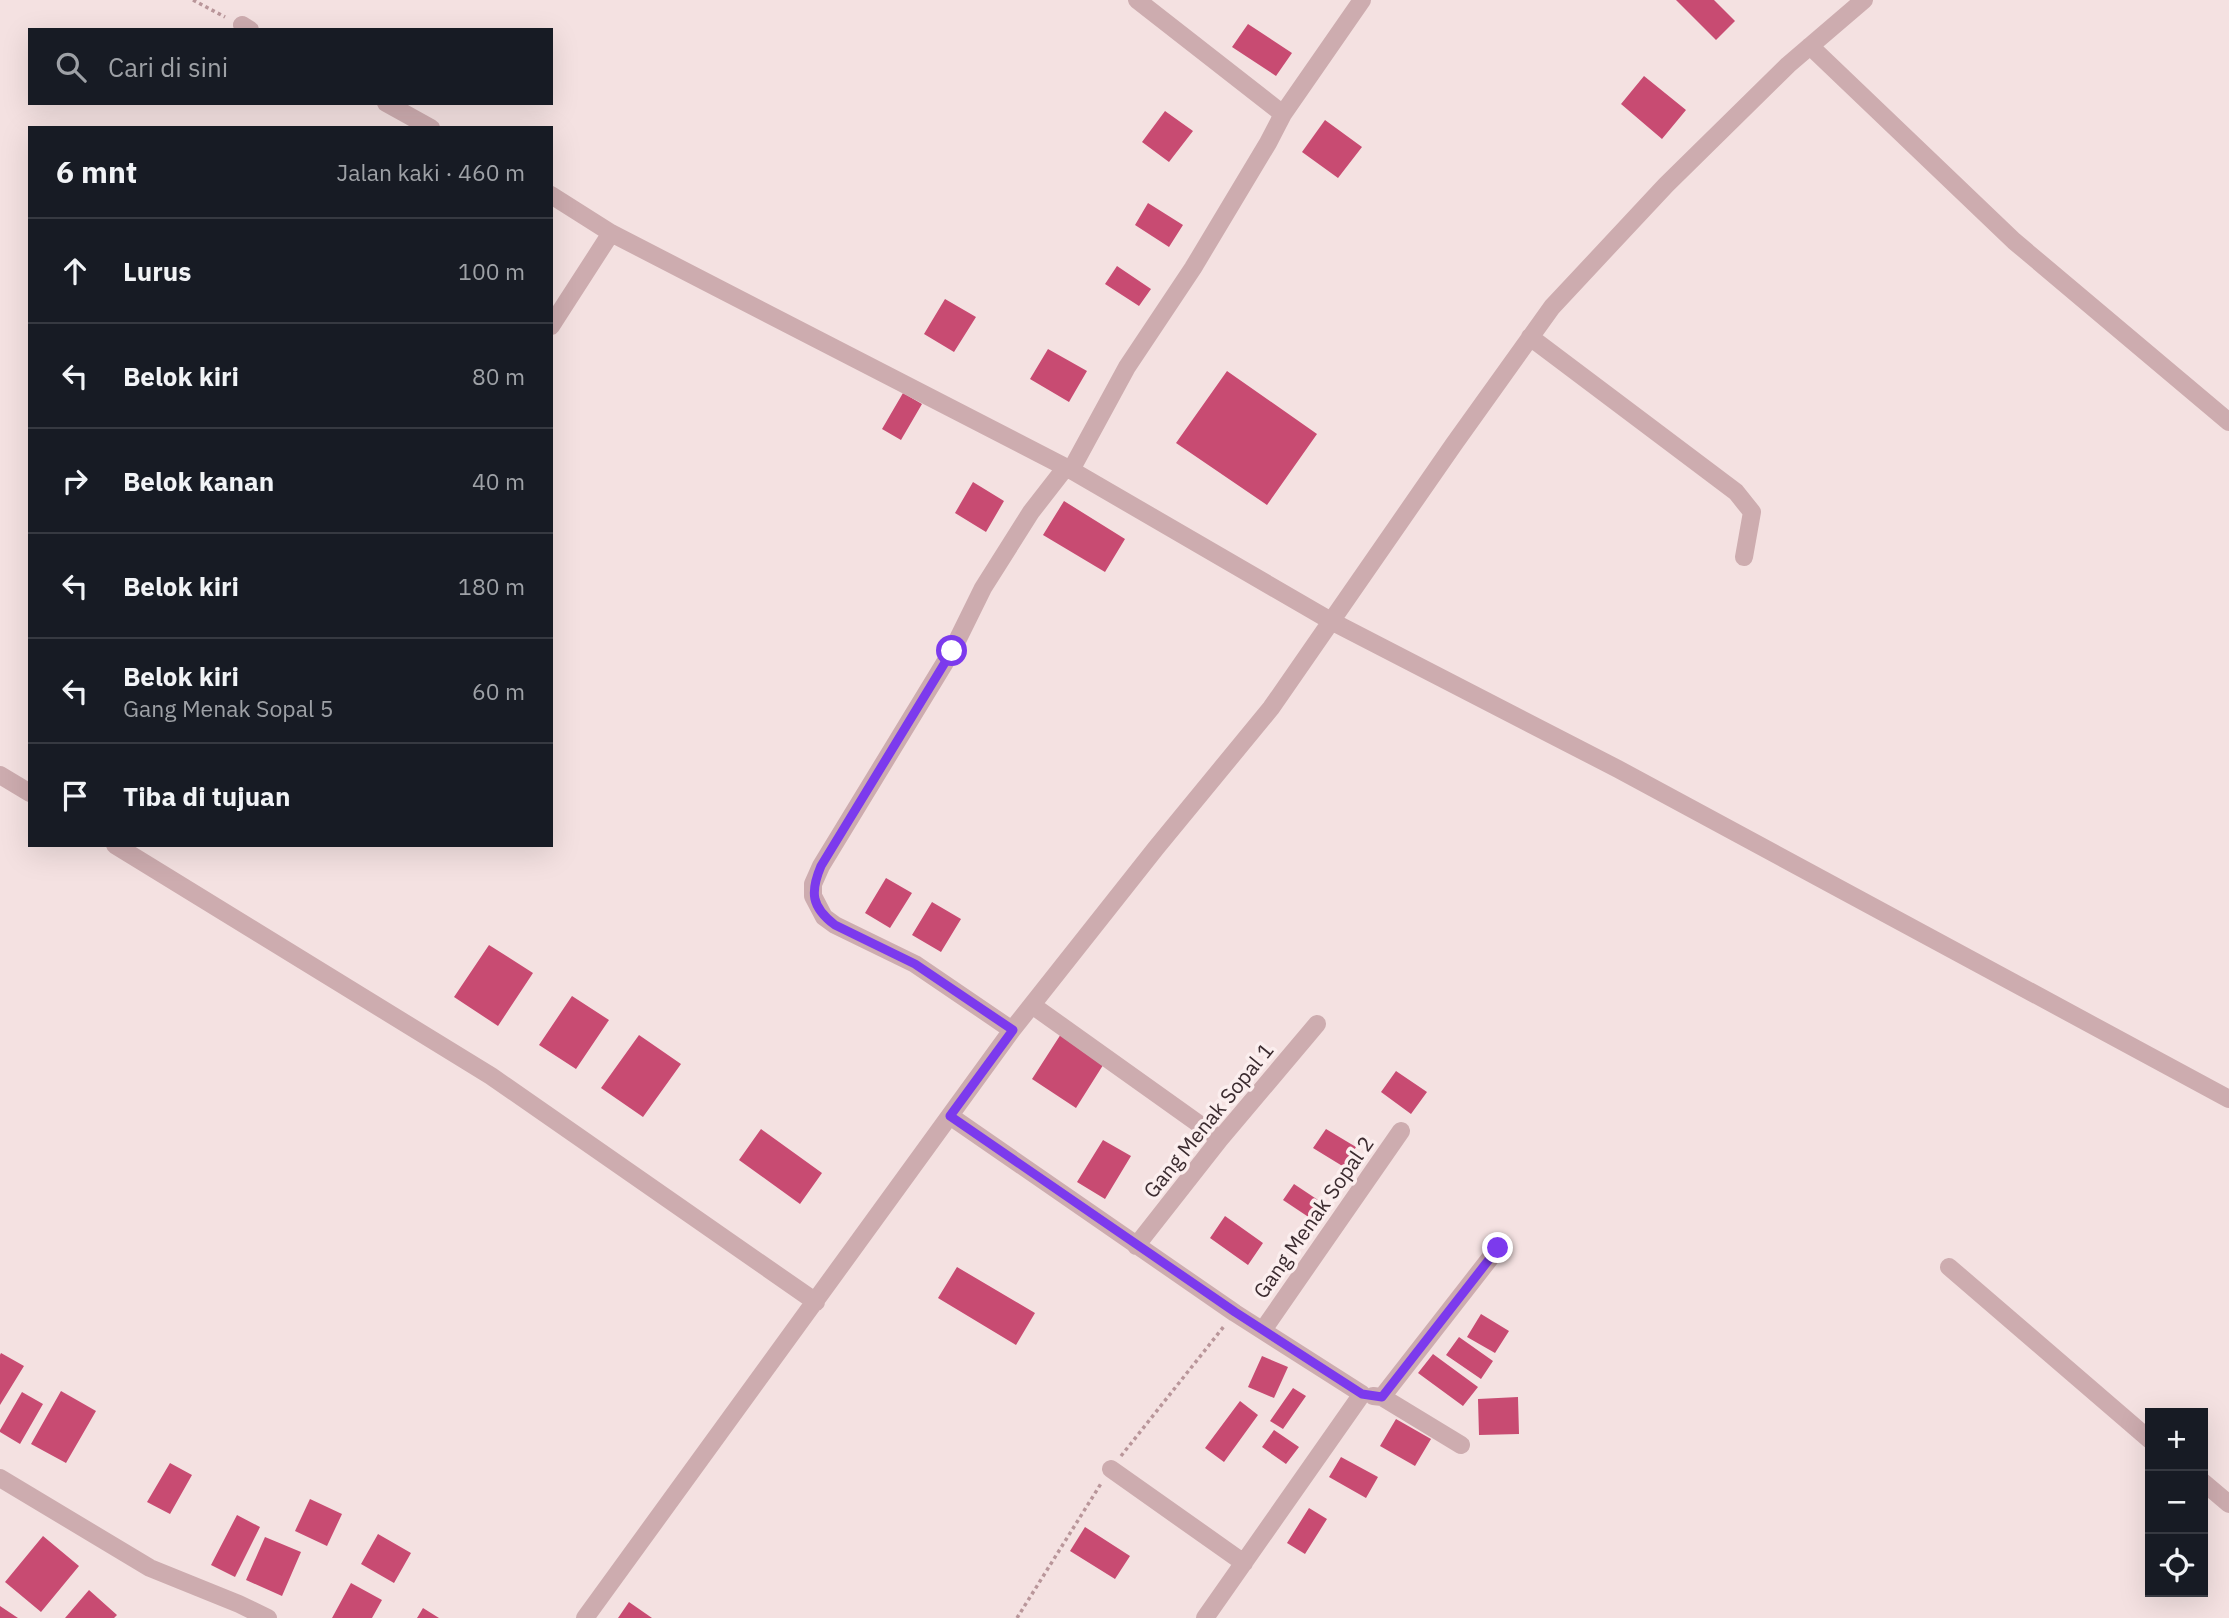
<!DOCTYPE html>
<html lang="id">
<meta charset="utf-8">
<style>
:root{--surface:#171b24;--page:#20242c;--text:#f1f3f6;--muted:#9ea1a6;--line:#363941}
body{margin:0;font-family:"IBM Plex Sans",sans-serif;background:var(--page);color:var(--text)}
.controls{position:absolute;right:21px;bottom:21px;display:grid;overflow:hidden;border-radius:0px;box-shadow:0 7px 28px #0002}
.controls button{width:63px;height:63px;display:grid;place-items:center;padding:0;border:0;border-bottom:2px solid var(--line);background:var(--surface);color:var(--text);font:35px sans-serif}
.stop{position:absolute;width:21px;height:21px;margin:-16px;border:5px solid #7c3aed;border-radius:50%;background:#fff}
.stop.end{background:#7c3aed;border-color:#fff;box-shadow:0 2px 7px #0008}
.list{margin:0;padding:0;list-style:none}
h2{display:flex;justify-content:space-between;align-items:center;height:91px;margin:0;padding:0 28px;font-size:30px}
h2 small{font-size:23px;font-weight:400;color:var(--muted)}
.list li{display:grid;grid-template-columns:46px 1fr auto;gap:21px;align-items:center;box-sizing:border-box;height:105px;padding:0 28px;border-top:2px solid var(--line)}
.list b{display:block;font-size:26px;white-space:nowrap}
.list p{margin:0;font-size:23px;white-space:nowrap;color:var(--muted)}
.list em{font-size:23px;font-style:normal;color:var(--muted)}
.icon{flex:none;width:38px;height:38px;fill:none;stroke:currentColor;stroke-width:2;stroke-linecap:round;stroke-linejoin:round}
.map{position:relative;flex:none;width:2229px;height:1618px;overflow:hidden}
.search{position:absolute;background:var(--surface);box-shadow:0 7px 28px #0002;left:28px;top:28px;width:525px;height:77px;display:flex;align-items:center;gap:18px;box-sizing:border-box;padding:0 24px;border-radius:0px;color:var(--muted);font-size:26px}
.panel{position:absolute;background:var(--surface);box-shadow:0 7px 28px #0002;left:28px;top:126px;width:525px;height:721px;border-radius:0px}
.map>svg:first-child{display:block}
</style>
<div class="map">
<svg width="2229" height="1618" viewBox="0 0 2229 1618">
<rect width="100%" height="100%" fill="#f4e1e1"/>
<path fill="#c84b72" d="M1676,0H1714L1735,21L1716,40Z
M1248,24L1292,53L1276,76L1232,47Z
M1644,76L1686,110L1662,139L1621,104Z
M1165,111L1193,131L1169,162L1142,142Z
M1325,120L1362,147L1338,178L1302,152Z
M1148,203L1183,225L1169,247L1135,225Z
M1117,266L1151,289L1139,306L1105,284Z
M945,299L976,317L954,352L924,334Z
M1048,349L1087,371L1069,402L1030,379Z
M1227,371L1317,434L1267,505L1176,443Z
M903,393L922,404L901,440L882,429Z
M973,482L1004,501L986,532L955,513Z
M1064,501L1125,539L1105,572L1043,535Z
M886,878L912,893L890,928L865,913Z
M932,902L961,919L941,952L912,935Z
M489,945L533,973L498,1026L454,997Z
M572,996L609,1020L576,1069L539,1045Z
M1061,1034L1105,1062L1076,1108L1032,1079Z
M639,1035L681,1064L643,1117L601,1088Z
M1396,1071L1427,1092L1411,1114L1381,1092Z
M761,1129L822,1173L800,1204L739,1160Z
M1326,1129L1356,1147L1344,1167L1313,1148Z
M1103,1140L1131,1156L1105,1199L1077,1182Z
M1294,1184L1321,1202L1310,1218L1283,1200Z
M1225,1216L1263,1243L1248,1265L1210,1238Z
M957,1267L1035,1313L1016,1345L938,1298Z
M1481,1314L1509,1331L1495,1353L1467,1337Z
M1459,1337L1493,1361L1481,1379L1446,1355Z
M1,1353L24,1366L0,1405V1355Z
M1433,1354L1478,1387L1463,1406L1418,1373Z
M1262,1356L1288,1367L1274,1398L1248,1387Z
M1293,1388L1306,1396L1283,1429L1270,1421Z
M61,1391L96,1411L66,1463L31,1444Z
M22,1392L43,1404L20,1444L0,1432V1430Z
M1518,1397L1519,1434L1479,1435L1478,1399Z
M1240,1401L1258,1415L1224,1462L1205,1448Z
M1396,1419L1431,1439L1415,1466L1380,1446Z
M1274,1430L1299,1447L1286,1464L1262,1447Z
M1341,1457L1378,1477L1366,1498L1329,1477Z
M170,1463L192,1475L170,1514L147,1502Z
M310,1499L342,1514L327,1546L295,1531Z
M1309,1508L1327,1519L1305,1554L1287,1543Z
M237,1515L260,1527L235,1577L211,1565Z
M1085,1527L1130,1556L1115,1579L1070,1551Z
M378,1534L411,1553L394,1583L361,1564Z
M43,1536L79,1566L41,1612L5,1582Z
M265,1537L301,1552L282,1596L246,1580Z
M351,1583L382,1600L372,1618H332Z
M89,1590L117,1615L114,1618H65Z
M629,1602L652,1618H618Z
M0,1606L18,1618H0Z
M423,1608L439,1618H417Z"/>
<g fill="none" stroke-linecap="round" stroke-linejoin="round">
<path stroke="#b9969a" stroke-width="3.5" stroke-dasharray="3.5 3.5" stroke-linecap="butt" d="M193,0L225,17
M1121,1456L1225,1325
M1017,1618L1102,1482"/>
<path stroke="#cdacaf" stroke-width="18" d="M1137,0L1283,114
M242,25L250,30
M1810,46L2014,241L2229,422
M386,103L431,128
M551,195L611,233L1071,470L1331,621L1618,769L2229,1099
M551,326L611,233
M1530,337L1736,492L1752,512L1744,557
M1071,470L1127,367L1193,268L1268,143L1283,114L1362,0
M0,775L30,793
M115,845L491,1076L816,1302
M1032,1005L1220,1139
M1012,1030L915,964L835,925L824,917L813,896V884L821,866L952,651L983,588L1031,512L1066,467
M950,1116L1235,1313L1362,1394L1205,1618
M1136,1246L1220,1139L1317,1024
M1949,1267L2150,1440
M1263,1330L1401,1131
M1373,1396L1382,1397L1461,1445
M1382,1397L1498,1248
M1111,1469L1244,1563
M0,1478L150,1568L239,1604L268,1618
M2203,1482L2229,1504
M585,1618L1012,1030L1156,848L1271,708L1454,444L1552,307L1666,185L1788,65L1864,0"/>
</g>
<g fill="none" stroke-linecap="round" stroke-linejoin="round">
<path stroke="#7c3aed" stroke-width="9" d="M952,651L821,866C810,892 811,907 835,925L915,964L1013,1030L950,1116L1235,1312L1362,1394L1382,1397L1498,1248"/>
</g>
<g text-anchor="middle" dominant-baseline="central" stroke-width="7" stroke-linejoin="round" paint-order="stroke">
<g font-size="21" fill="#3b2b2f" stroke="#fbeeee">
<text transform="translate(1208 1120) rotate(-51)">Gang Menak Sopal 1</text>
<text transform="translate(1313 1217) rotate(-55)">Gang Menak Sopal 2</text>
</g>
</g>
</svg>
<div class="controls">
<button>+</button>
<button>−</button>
<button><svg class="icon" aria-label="locate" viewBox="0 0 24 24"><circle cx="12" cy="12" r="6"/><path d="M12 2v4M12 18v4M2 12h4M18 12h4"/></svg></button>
</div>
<div class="stop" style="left:952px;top:651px"></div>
<div class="stop end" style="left:1498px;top:1248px"></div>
<div class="search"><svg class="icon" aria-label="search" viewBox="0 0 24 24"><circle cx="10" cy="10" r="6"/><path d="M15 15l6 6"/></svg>Cari di sini</div>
<section class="panel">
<h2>6 mnt<small>Jalan kaki · 460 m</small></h2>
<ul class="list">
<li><svg class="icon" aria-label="ahead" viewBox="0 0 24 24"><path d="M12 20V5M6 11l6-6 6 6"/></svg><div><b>Lurus</b></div><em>100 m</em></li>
<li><svg class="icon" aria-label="left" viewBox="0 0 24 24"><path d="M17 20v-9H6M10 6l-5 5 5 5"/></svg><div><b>Belok kiri</b></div><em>80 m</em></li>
<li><svg class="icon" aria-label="right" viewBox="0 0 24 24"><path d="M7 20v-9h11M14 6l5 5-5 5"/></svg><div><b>Belok kanan</b></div><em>40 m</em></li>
<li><svg class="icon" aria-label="left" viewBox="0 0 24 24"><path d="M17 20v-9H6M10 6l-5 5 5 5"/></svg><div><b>Belok kiri</b></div><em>180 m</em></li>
<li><svg class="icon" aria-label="left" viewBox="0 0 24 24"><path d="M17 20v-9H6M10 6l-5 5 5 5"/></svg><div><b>Belok kiri</b><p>Gang Menak Sopal 5</p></div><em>60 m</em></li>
<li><svg class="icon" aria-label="arrive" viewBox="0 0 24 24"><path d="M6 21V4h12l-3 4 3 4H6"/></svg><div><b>Tiba di tujuan</b></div></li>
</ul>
</section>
</div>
